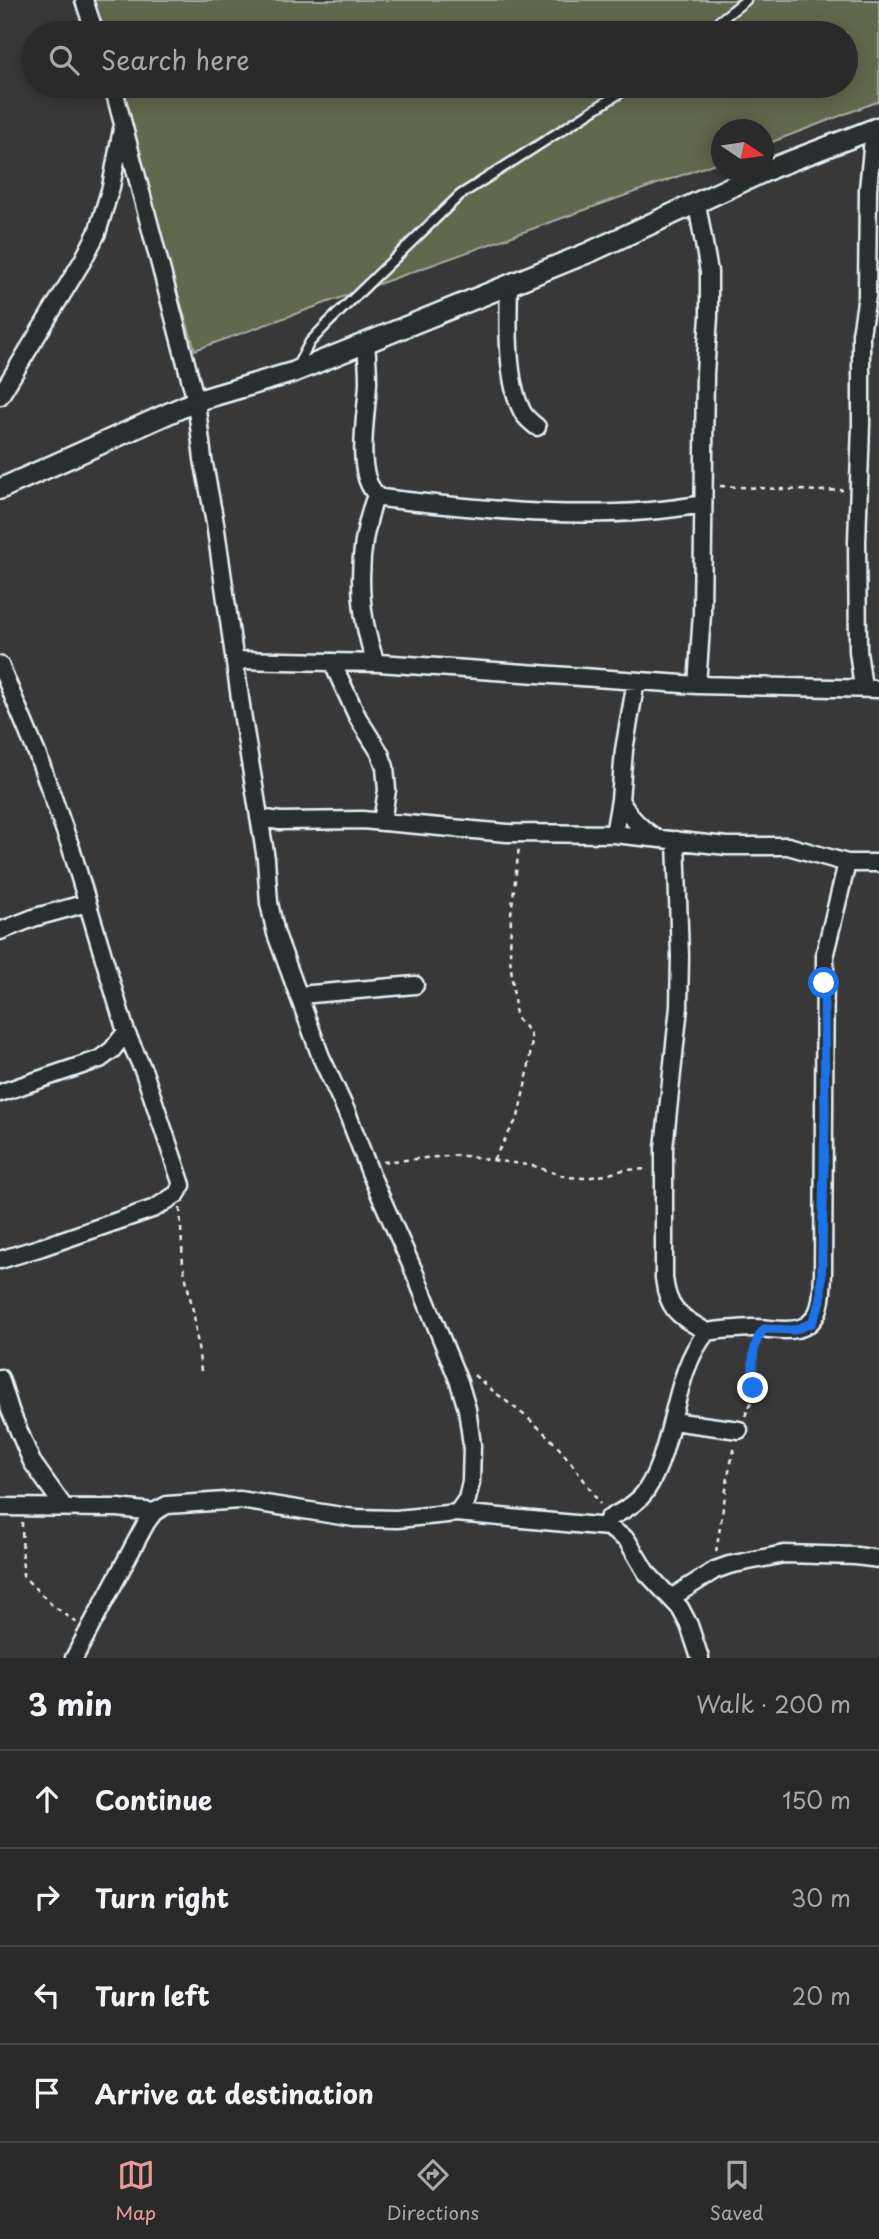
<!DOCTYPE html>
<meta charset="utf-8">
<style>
:root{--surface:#2b2a2a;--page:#333232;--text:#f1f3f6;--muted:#a6a7a8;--line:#474647;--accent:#e69b98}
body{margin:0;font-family:"Playpen Sans",sans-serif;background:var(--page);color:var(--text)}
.compass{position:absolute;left:711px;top:119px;width:63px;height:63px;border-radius:50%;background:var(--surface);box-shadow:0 4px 18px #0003;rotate:103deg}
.stop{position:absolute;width:21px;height:21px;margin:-16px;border:5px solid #1a73e8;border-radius:50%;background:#fff}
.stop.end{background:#1a73e8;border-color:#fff;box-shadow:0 2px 7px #0008}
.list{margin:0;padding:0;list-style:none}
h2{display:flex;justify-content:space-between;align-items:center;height:91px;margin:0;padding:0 28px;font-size:30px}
h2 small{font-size:23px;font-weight:400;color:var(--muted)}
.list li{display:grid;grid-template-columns:46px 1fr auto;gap:21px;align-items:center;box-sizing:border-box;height:98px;padding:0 28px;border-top:2px solid var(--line)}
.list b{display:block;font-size:26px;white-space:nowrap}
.list em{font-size:23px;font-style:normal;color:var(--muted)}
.icon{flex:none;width:38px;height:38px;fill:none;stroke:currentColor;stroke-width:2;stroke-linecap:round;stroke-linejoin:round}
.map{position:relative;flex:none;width:879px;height:1658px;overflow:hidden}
.search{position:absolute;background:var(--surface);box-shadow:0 4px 18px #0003;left:21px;right:21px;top:21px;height:77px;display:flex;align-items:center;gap:18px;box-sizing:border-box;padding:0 24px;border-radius:38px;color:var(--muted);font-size:26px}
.sheet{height:483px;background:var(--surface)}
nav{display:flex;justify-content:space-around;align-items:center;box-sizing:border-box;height:98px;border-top:2px solid var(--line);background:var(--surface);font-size:19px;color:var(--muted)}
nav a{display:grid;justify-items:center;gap:4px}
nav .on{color:var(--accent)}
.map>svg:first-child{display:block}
</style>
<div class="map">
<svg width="879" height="1658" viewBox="0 0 879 1658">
<rect width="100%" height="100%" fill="#393838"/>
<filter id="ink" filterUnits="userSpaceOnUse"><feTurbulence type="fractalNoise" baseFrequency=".0143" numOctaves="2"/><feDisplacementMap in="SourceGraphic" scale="14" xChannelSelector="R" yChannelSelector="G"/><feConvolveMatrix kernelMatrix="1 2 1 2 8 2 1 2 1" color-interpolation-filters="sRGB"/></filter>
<g filter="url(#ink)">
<path fill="#62674e" stroke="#a5aca3" stroke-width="2" d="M90,0H879V101L764,145V130H722L721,161L195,350L115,86H846V33H100Z"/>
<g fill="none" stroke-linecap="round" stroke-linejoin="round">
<defs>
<path id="service" d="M704,33L746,0
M297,366L310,342L328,323L460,195L631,86"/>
<path id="minor" d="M84,0L95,33
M509,286C508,321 506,380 522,411C525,418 531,422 537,427
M366,342C367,355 368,368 368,381C368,410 351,480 381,498C485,510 600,523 702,504
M0,396L83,260L97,233L111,187L122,129
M376,495C356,549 356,609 376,663
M236,660L379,663L697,685L879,689
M332,662L358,718L380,753L385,767L387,790L382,822
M0,665L38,756L71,848L126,1032L144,1072L182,1185L177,1194L155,1208L42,1247L0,1260
M697,685L702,614L705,373L709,317V272L697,204
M863,688L858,651L857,542L861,424V334L867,296L868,189L874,129
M620,800C629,816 638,826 653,836
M259,818L280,821L362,820L507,833L614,834L727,846H788L847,863H879
M614,834L620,800L624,750L636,681
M676,840L680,956L679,1007L664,1148V1278C668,1312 680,1316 707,1332
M0,931L36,917L87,903
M300,995L415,985
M0,1093L100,1059L112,1050L126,1032
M0,1378L10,1410L32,1462L64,1507
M672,1421L739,1430
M0,1507L118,1508L154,1512
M457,1513L608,1527L627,1540L646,1572L680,1608L689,1625L700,1658
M608,1519C622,1511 639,1503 647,1489C676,1444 672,1373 707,1332C721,1329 737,1329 751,1328C774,1327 806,1340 818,1311C823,1300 822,1286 823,1274L825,953L847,863
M671,1598L715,1570L729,1565L784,1554L856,1556L879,1559
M74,1658L146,1523L154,1512L167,1505L240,1500L354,1518L397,1519L457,1513L467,1499L471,1482L472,1445L467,1409L459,1382L413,1269L371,1175L348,1115L321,1057L276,934L269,903L266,859L243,719L215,523L203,459L196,401L113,86"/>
<path id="tertiary" d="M0,489L196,401L294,372L590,252L772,168L879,127"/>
</defs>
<use href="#service" stroke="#e8f1f8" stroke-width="13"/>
<use href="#minor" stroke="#e8f1f8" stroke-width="21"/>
<use href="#tertiary" stroke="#e8f1f8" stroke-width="24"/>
<path stroke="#e8f1f8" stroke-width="2.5" stroke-dasharray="5 5" stroke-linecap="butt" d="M720,486L819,491L843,490
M493,1160L518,1117L528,1072L532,1040L529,1031L516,1018L510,957L511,914L519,847
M383,1162L458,1155L534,1166L566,1177L584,1178L606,1175L623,1170L649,1169
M180,1208L183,1265L194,1315L201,1371
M474,1375C492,1391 511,1404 530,1420C558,1443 581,1474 600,1504
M745,1416L751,1403L755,1344
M22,1522L23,1576L51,1604L77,1623
M716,1552L729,1471L735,1446"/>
<use href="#service" stroke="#2a2d2e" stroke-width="8"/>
<use href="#minor" stroke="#2a2d2e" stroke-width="16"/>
<use href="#tertiary" stroke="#2a2d2e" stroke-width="19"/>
</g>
</g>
<g fill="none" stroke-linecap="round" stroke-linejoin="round" filter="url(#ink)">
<path stroke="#1a73e8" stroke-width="9" d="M753,1388C753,1367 750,1345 764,1329L794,1330L812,1323L821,1301L825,1119L824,983"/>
</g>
</svg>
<svg class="compass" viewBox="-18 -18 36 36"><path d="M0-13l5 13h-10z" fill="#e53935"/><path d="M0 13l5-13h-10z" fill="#a6a7a8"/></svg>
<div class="stop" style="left:824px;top:983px"></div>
<div class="stop end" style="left:753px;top:1388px"></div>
<div class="search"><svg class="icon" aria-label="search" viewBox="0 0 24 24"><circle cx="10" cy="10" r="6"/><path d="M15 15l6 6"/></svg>Search here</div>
</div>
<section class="sheet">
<h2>3 min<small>Walk · 200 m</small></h2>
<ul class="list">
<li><svg class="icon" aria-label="ahead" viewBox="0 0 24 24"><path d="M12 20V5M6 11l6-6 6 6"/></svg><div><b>Continue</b></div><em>150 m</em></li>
<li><svg class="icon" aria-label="right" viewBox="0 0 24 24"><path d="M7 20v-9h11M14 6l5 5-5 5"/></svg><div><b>Turn right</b></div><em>30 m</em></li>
<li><svg class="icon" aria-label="left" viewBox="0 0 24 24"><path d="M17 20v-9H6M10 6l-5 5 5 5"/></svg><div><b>Turn left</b></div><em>20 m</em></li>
<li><svg class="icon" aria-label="arrive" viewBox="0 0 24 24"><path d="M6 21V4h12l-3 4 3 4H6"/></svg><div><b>Arrive at destination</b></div></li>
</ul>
</section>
<nav>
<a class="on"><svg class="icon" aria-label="map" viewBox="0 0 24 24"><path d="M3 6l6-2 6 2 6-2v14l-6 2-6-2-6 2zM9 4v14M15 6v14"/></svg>Map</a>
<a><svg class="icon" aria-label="directions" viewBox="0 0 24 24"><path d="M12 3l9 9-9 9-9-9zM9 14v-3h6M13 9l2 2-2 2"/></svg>Directions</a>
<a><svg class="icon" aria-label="saved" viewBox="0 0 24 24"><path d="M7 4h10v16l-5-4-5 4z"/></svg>Saved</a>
</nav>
